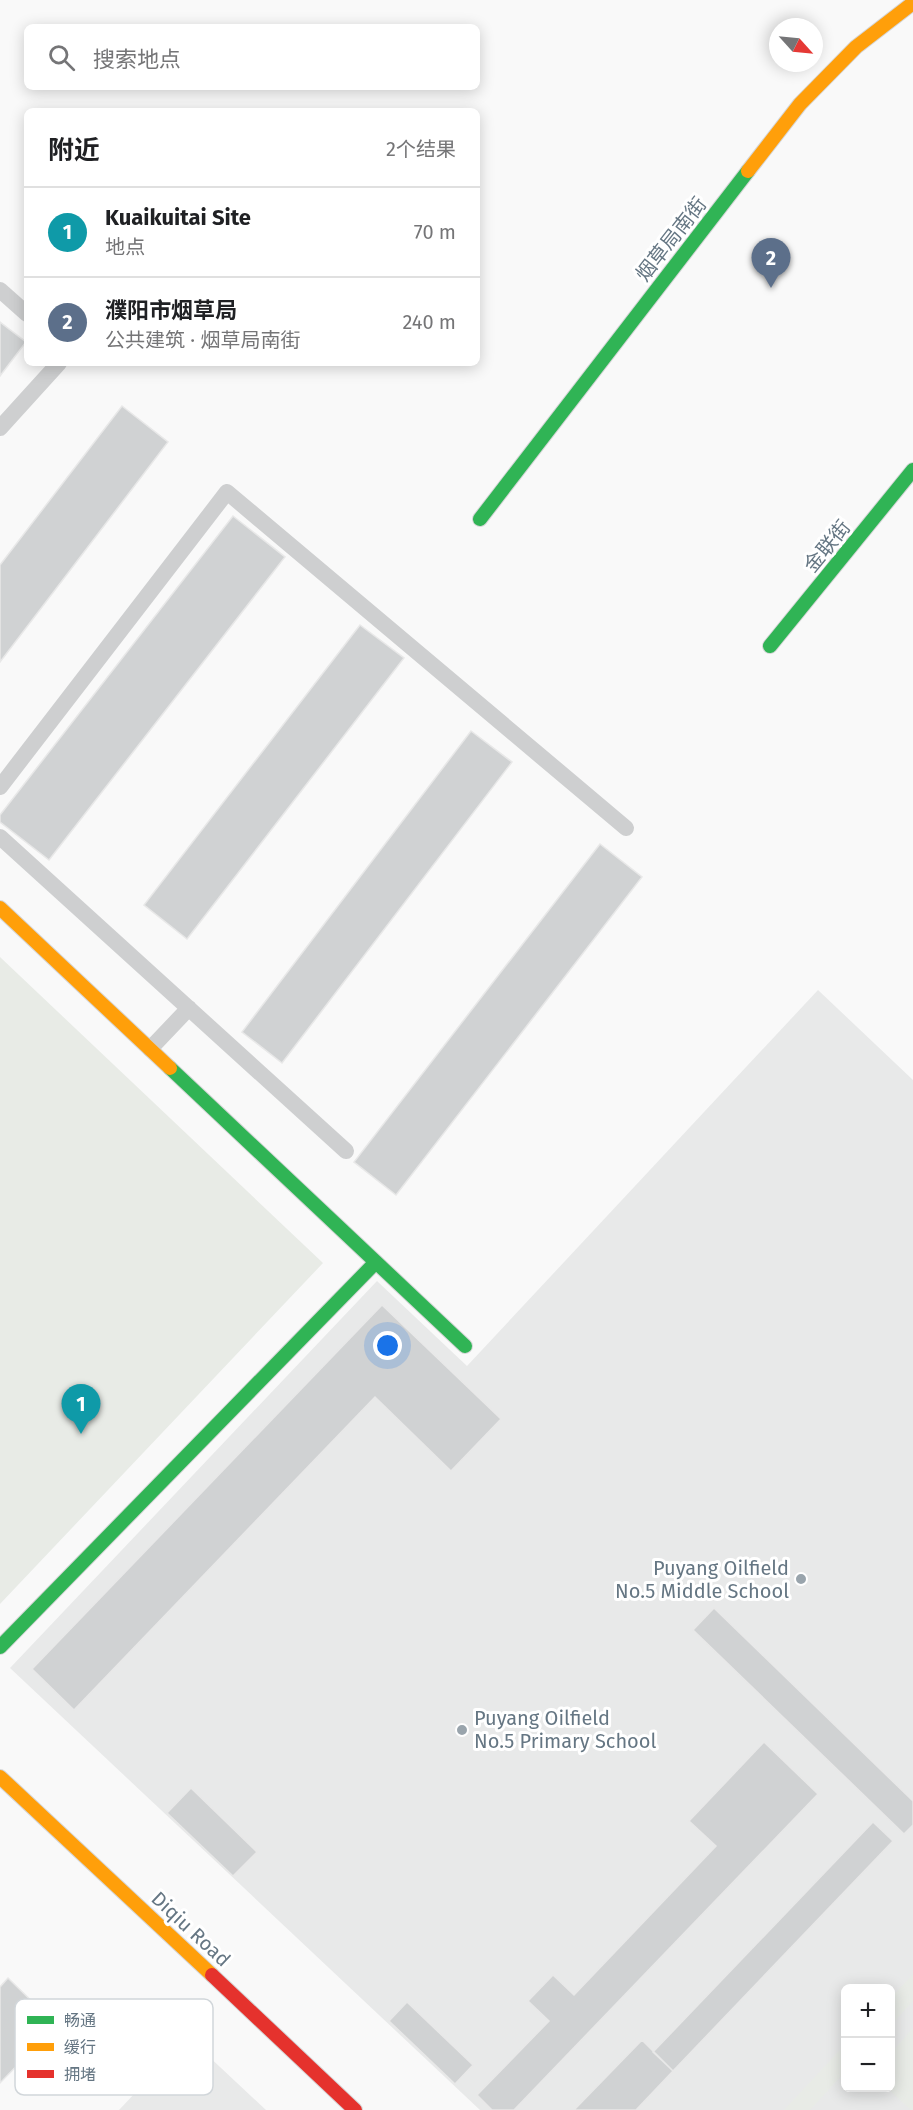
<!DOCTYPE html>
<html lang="zh">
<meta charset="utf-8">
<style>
body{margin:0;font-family:"Fira Sans","Noto Sans SC",sans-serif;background:#f6f6f6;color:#202124}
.controls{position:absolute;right:18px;bottom:18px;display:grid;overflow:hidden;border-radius:9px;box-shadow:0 3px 15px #0003}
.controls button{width:54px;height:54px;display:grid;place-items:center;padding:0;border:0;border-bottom:2px solid #e0e0e0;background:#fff;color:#202124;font:30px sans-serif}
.compass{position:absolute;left:769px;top:18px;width:54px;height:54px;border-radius:50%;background:#fff;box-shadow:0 3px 15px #0003;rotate:117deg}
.you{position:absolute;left:388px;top:1346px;width:21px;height:21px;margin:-15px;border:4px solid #fff;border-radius:50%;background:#1a73e8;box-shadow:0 0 0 9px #1a73e833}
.badge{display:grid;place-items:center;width:39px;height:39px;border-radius:50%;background:#ea580c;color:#fff;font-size:20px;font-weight:700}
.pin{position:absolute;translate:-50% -50px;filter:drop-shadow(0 2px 3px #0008)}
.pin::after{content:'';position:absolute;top:32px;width:21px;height:18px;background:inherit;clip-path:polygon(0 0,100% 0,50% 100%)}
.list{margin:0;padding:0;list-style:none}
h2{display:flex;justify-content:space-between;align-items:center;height:78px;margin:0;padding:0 24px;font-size:26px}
h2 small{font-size:20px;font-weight:400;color:#757577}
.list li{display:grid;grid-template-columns:39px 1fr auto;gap:18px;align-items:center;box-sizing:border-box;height:90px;padding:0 24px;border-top:2px solid #e0e0e0}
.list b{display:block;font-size:22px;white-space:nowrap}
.list p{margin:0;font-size:20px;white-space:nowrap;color:#757577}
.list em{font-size:20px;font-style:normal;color:#757577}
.icon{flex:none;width:33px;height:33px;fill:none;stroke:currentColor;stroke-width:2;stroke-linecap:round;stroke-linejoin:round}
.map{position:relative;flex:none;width:913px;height:2110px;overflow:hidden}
.search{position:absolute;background:#fff;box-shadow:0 3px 15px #0003;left:24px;top:24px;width:456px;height:66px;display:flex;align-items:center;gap:15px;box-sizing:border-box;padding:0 21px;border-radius:9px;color:#757577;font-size:22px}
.panel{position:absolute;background:#fff;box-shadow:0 3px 15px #0003;left:24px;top:108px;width:456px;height:258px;border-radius:9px}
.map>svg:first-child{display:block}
</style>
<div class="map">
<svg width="913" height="2110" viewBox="0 0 913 2110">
<rect width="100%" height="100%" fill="#f9f9f9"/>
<path fill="#e8e9e9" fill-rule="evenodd" d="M 818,990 L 913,1080 L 913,2110 L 480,2110 L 10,1668 L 377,1281 L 467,1366 ZM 846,1988 L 890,1988 L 890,2088 L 846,2088 Z
M 188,2037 L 266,2110 L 119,2110 Z"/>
<path fill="#e8ebe6" d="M 0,957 L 323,1263 L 0,1604 Z
M 913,1974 L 913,2001 L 891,2025 L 891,1998 Z
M 913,2028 L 913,2110 L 911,2110 L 887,2088 L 890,2088 L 891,2053 Z
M 840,2050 L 845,2055 L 845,2072 L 810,2110 L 784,2110 Z"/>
<path fill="#d0d2d3" stroke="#e8e8e8" stroke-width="1.5" d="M 0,322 L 26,342 L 0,376 Z
M 122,406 L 168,442 L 0,662 L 0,565 Z
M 233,516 L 285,557 L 49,860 L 0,822 L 0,815 Z
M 360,625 L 404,658 L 187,939 L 144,905 Z
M 471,731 L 512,762 L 282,1063 L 242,1032 Z
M 600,844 L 642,877 L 396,1195 L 354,1162 Z
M 382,1305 L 501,1419 L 451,1471 L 375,1397 L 74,1710 L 32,1669 Z
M 714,1608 L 913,1801 L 913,1825 L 904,1834 L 693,1630 Z
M 764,1742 L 818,1794 L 514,2110 L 492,2110 L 477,2095 L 549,2021 L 528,2001 L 553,1975 L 574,1995 L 716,1846 L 689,1821 Z
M 191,1788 L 257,1852 L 233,1876 L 167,1813 Z
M 873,1822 L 893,1841 L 673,2071 L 653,2052 Z
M 8,1978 L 47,2016 L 28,2035 L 37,2045 L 0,2083 L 0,1987 Z
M 407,2002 L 473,2065 L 455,2084 L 389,2021 Z
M 642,2040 L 673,2071 L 636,2110 L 574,2110 Z"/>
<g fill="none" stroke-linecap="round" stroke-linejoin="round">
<g stroke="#d5d6d7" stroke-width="16">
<path id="fast" d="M 480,519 L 748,171
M 770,646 L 913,470
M 170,1068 L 465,1346
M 0,1647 L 376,1262"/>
</g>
<g stroke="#d5d6d7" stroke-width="16">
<path id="slow" d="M 748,171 L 800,104 L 856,47 L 913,3
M 0,908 L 170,1068
M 0,1777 L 212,1975"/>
</g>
<g stroke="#d5d6d7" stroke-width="16">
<path id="jam" d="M 212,1975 L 355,2110"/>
</g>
<path stroke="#cecfd0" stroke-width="16" d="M 0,290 L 27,314
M 0,428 L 59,363
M 0,787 L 227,492 L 626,828
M 0,837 L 346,1151
M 150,1049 L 189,1008"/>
<use href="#fast" stroke="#30b455" stroke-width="14"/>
<use href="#slow" stroke="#ff9f0a" stroke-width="14"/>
<use href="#jam" stroke="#e5322d" stroke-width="14"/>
</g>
<g fill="#99a4ac" stroke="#fff" stroke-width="2">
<circle cx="801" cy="1579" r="6"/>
<circle cx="462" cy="1730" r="6"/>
</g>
<g text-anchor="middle" stroke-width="6" stroke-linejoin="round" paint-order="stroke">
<g font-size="20" fill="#657683" stroke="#fff">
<text transform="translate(671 239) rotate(-52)" y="7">烟草局南街</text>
<text transform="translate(827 546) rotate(-51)" y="7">金联街</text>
<text transform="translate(191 1929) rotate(43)" y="7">Diqiu Road</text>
</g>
<g font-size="20" fill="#657683" stroke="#fff" text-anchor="end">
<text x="789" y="1575">Puyang Oilfield<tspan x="789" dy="23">No.5 Middle School</tspan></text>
<text x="474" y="1725" text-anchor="start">Puyang Oilfield<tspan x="474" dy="23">No.5 Primary School</tspan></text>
</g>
</g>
<rect x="15" y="1999" width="198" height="96" rx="9" fill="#fff" stroke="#d1d6da" stroke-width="1.5"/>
<rect x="27" y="2016" width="27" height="8" fill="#30b455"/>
<rect x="27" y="2043" width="27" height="8" fill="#ff9f0a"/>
<rect x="27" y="2070" width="27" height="8" fill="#e5322d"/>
<g font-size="16" fill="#657683">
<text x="64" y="2026">畅通</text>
<text x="64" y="2053">缓行</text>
<text x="64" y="2080">拥堵</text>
</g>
</svg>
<div class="controls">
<button>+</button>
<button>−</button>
</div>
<svg class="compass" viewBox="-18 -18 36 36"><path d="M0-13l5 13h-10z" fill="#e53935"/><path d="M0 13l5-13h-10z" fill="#757577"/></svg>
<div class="you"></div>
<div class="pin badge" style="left:81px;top:1434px;background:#0f9aa8">1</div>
<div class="pin badge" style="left:771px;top:288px;background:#5c6f8a">2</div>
<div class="search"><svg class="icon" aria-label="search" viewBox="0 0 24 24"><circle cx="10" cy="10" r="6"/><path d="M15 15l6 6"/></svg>搜索地点</div>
<section class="panel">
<h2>附近<small>2个结果</small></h2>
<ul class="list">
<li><span class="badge" style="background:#0f9aa8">1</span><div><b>Kuaikuitai Site</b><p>地点</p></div><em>70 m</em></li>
<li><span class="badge" style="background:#5c6f8a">2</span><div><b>濮阳市烟草局</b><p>公共建筑 · 烟草局南街</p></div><em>240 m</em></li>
</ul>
</section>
</div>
